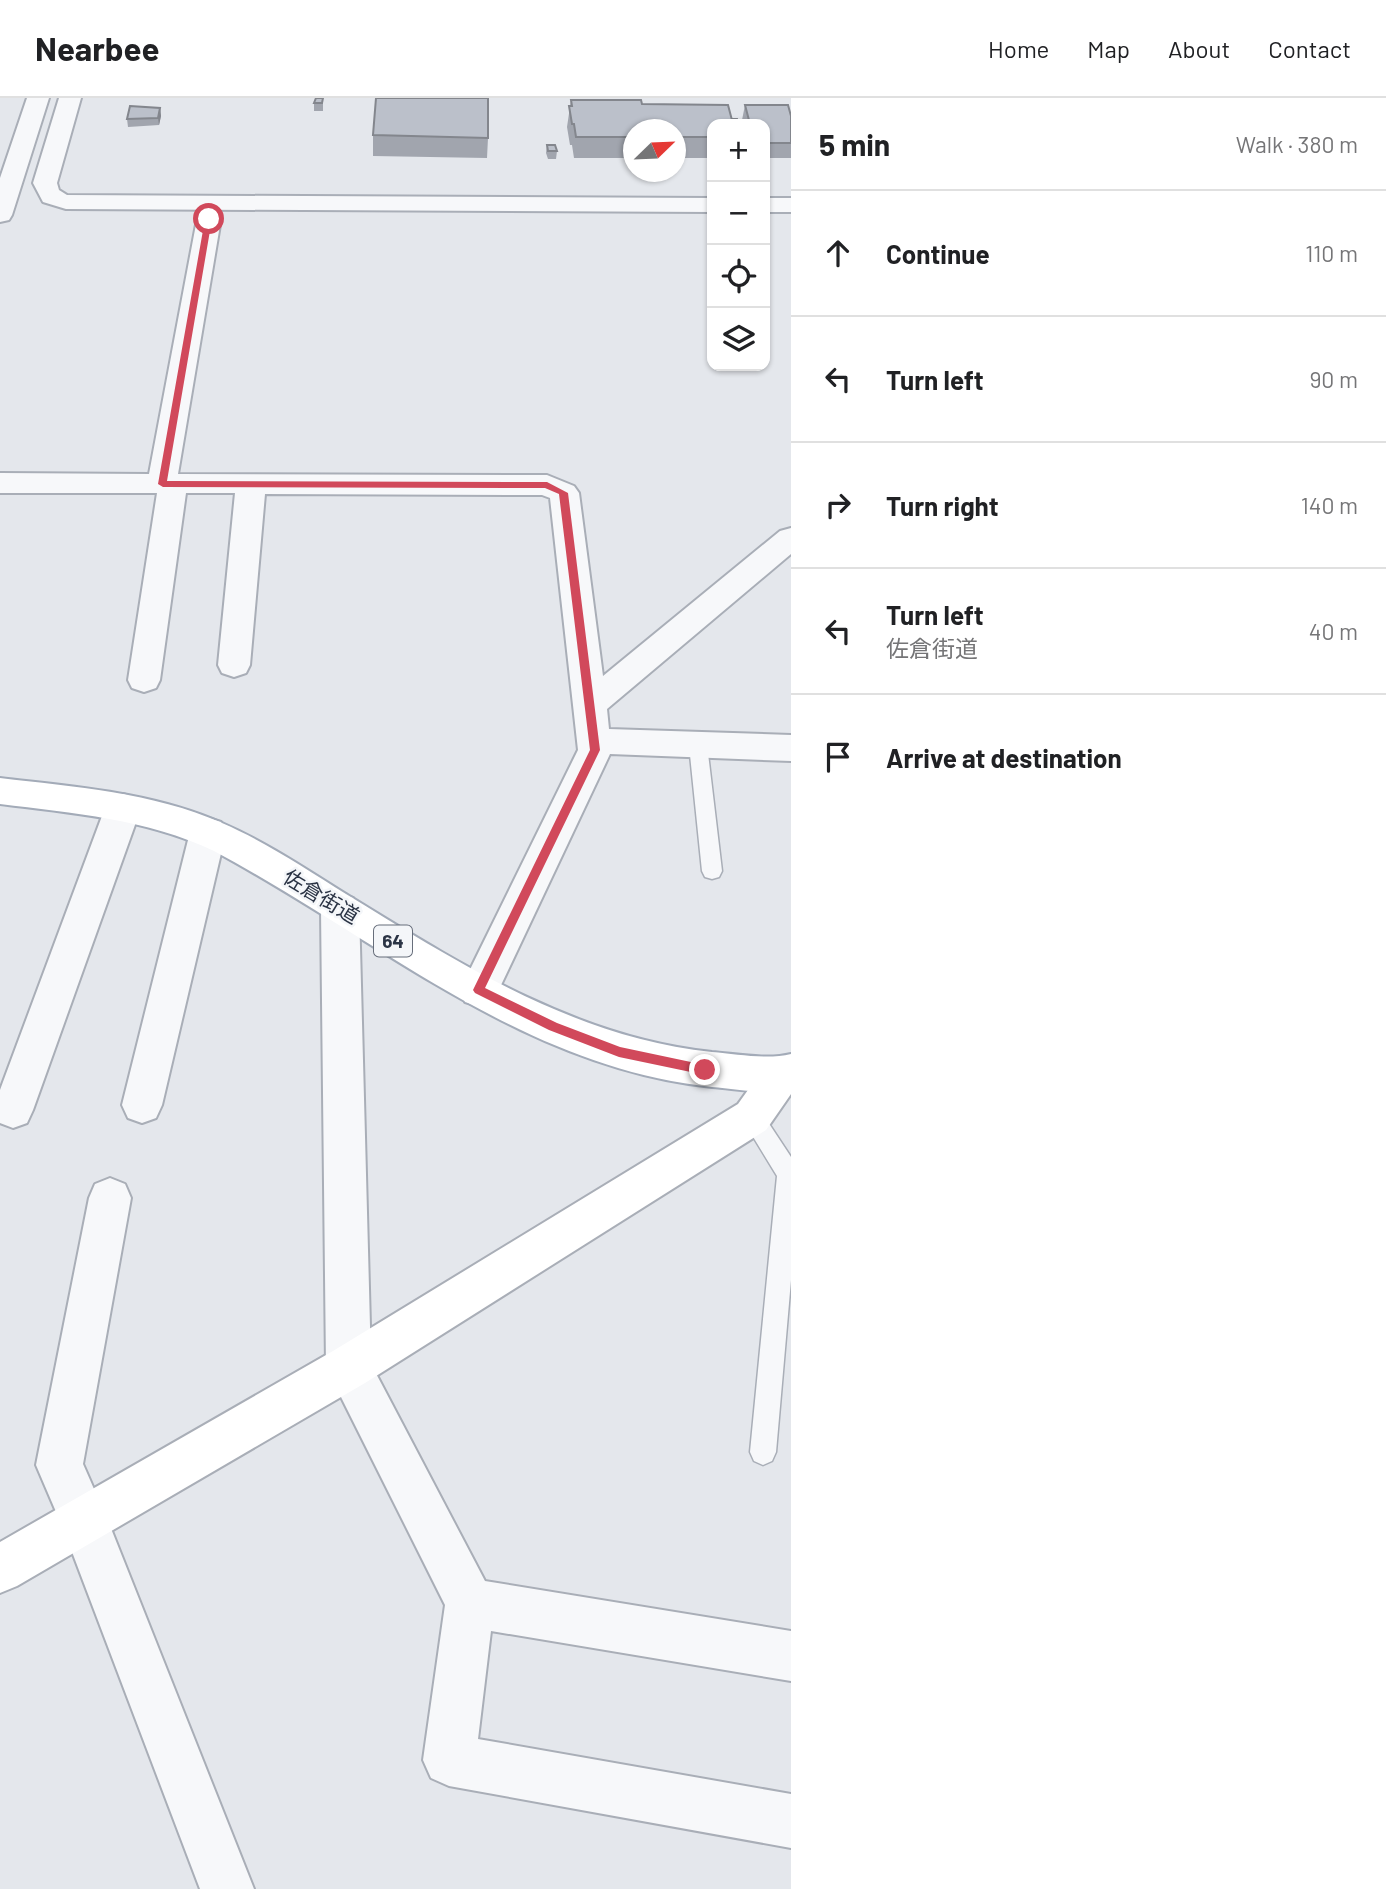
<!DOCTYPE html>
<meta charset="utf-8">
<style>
body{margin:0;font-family:Barlow,"Noto Sans JP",sans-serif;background:#f6f6f6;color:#202124}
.controls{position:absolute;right:21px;top:21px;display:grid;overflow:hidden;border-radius:14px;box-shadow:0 2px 5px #0004}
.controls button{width:63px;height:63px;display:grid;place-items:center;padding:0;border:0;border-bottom:2px solid #e0e0e0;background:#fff;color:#202124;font:35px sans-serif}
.compass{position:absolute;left:623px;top:21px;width:63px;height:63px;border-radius:50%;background:#fff;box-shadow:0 2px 5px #0004;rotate:67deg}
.stop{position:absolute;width:21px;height:21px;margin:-16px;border:5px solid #d1495b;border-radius:50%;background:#fff}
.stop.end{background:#d1495b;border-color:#fff;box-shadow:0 2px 7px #0008}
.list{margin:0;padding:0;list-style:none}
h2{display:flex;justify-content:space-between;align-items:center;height:91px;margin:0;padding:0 28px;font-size:30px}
h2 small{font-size:23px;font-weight:400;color:#757577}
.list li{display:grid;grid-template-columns:46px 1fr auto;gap:21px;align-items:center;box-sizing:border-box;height:126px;padding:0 28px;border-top:2px solid #e0e0e0}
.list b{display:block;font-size:26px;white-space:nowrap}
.list p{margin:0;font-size:23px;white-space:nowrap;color:#757577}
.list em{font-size:23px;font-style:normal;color:#757577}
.icon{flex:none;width:38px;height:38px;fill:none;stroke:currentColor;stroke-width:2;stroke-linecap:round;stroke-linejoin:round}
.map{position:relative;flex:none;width:791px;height:1791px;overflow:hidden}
header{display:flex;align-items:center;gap:42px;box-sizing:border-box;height:98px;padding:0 35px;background:#fff;border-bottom:2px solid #e0e0e0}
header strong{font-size:33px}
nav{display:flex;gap:38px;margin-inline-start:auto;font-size:24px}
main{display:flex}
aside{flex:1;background:#fff}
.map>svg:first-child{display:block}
</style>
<header>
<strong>Nearbee</strong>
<nav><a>Home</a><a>Map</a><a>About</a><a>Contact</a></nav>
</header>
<main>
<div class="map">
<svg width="791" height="1791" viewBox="0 0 791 1791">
<rect width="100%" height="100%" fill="#e4e7ec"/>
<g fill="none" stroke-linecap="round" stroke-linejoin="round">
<g stroke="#a9aeb7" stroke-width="3">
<path id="lane" d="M 698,640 L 705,642 L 707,647 L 722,773 L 719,779 L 712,781 L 705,779 L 702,773 L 689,647 L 691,642 Z
M 752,1009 L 760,1012 L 791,1059 L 791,1182 L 776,1354 L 772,1363 L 763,1367 L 754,1363 L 750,1354 L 777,1078 L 741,1019 L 744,1012 Z"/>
</g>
<g stroke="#a9aeb7" stroke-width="4">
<path id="street" d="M 27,0 L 49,0 L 12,117 L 9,122 L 0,124 L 0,80 Z
M 59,0 L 81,0 L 57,85 L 59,92 L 67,97 L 712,100 L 712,114 L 66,111 L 43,104 L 33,85 Z
M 765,100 L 791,100 L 791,114 L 765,114 Z
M 209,114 L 218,116 L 221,121 L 178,376 L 547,377 L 574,388 L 579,395 L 603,578 L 780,433 L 791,430 L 791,456 L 607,611 L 609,631 L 791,637 L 791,663 L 610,656 L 493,904 L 479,908 L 465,904 L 460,892 L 578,652 L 550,400 L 542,397 L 265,396 L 250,567 L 246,575 L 234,579 L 222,575 L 218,567 L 235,395 L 186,395 L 160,582 L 156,590 L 144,594 L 132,590 L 128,582 L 157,395 L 0,395 L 0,375 L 149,376 L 197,121 L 200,116 Z
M 123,696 L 135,700 L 141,710 L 33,1012 L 27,1025 L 13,1030 L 0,1025 L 0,992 L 105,710 L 111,700 Z
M 208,720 L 221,724 L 226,734 L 162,1007 L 156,1020 L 142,1025 L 128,1020 L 122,1007 L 190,734 L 195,724 Z
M 340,796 L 353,800 L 359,811 L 371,1266 L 485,1483 L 791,1533 L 791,1583 L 491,1533 L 478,1641 L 791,1696 L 791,1750 L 449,1688 L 431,1680 L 423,1662 L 445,1507 L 326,1269 L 321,811 L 327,800 Z
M 110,1080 L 125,1086 L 131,1100 L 83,1366 L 108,1423 L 254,1791 L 200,1791 L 63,1430 L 36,1367 L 89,1100 L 95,1086 Z"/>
</g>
<g stroke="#a9aeb7" stroke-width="4">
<path id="secondary" d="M 782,958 L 791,962 L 791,996 L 766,1032 L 365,1285 L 17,1488 L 0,1495 L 0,1444 L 333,1253 L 738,1006 L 768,964 Z"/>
</g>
<g stroke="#a3abb8" stroke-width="4">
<path id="primary" d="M 0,680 C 75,689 152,694 222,725 C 266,744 306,771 346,796 C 460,866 576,940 712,954 C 737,956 767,962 791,956 L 791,992 C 767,997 737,991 712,989 C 521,969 377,840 214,753 C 147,721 73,715 0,706 Z"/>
</g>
<use href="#lane" fill="#f7f8fa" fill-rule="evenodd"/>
<use href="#street" fill="#f7f8fa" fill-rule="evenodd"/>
<use href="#secondary" fill="#fff" fill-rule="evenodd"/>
<use href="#primary" fill="#fff" fill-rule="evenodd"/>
</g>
<path fill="#a1a5ae" d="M 323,0 L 323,13 L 314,13 L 314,5 Z
M 571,2 L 642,6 L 712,26 L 712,60 L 676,60 L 676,32 L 634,32 L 634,60 L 574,60 L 572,47 L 570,47 L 567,29 Z
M 745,7 L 791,18 L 791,60 L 765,60 L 765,26 L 743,26 L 742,22 Z
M 160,10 L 161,18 L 159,27 L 128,29 L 127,21 Z
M 373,37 L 488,40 L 487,60 L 373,58 Z
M 547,47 L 557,53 L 556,61 L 548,61 L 546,55 Z"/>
<path fill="#83868d" d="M 160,10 L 161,18 L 159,27 L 158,20 Z"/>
<path fill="#bbc0ca" stroke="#83868d" stroke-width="2" d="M 316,0 L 323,0 L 322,5 L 314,5 Z
M 376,0 L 488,0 L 488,40 L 373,37 Z
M 571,2 L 641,2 L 642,6 L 728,7 L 733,26 L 712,26 L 712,39 L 676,39 L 676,32 L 634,32 L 634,39 L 576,39 L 574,26 L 572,26 L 569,8 L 572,8 Z
M 745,7 L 788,7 L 791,18 L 791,45 L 765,45 L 765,26 L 750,26 Z
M 130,8 L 160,10 L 158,20 L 127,21 Z
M 732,21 L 737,21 L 738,26 L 733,26 Z
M 547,47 L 555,47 L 557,53 L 548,53 Z"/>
<path fill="#d1495b" d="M 209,119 L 212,121 L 167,383 L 547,384 L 568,395 L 600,652 L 485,890 L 557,925 L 620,949 L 705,967 L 711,972 L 709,976 L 705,977 L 619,959 L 549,932 L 475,895 L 473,892 L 590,652 L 559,396 L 545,390 L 163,389 L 158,386 L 205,121 Z"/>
<g text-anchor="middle" stroke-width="5" stroke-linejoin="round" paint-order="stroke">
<rect fill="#f4f6f9" stroke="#676e7b" stroke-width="2" x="374" y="827.5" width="38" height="31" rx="5"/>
<g font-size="19" font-weight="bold" fill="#2b3445">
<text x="393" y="850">64</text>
</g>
<g font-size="21" fill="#2b3445" stroke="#f4f6f9">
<text transform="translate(321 799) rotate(31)" y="7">佐倉街道</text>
</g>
</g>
</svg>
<div class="controls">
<button>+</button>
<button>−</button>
<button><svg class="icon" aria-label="locate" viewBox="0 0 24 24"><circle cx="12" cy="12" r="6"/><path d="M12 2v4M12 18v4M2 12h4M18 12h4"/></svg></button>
<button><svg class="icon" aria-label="layers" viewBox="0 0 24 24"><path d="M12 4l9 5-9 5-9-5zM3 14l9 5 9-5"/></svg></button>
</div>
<svg class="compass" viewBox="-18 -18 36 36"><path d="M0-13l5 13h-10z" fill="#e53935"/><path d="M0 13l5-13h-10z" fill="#757577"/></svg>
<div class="stop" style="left:209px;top:121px"></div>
<div class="stop end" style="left:705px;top:972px"></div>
</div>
<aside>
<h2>5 min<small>Walk · 380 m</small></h2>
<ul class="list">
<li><svg class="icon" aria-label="ahead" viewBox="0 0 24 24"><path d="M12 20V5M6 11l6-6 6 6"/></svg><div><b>Continue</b></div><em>110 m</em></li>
<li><svg class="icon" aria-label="left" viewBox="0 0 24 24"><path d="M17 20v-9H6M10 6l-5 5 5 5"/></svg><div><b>Turn left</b></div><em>90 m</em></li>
<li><svg class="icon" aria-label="right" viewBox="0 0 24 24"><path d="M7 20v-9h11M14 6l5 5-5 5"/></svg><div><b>Turn right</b></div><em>140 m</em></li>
<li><svg class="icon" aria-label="left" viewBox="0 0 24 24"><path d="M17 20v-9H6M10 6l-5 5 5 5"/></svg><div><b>Turn left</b><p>佐倉街道</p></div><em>40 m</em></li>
<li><svg class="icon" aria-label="arrive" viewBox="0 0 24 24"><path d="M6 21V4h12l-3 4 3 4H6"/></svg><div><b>Arrive at destination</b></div></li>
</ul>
</aside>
</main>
